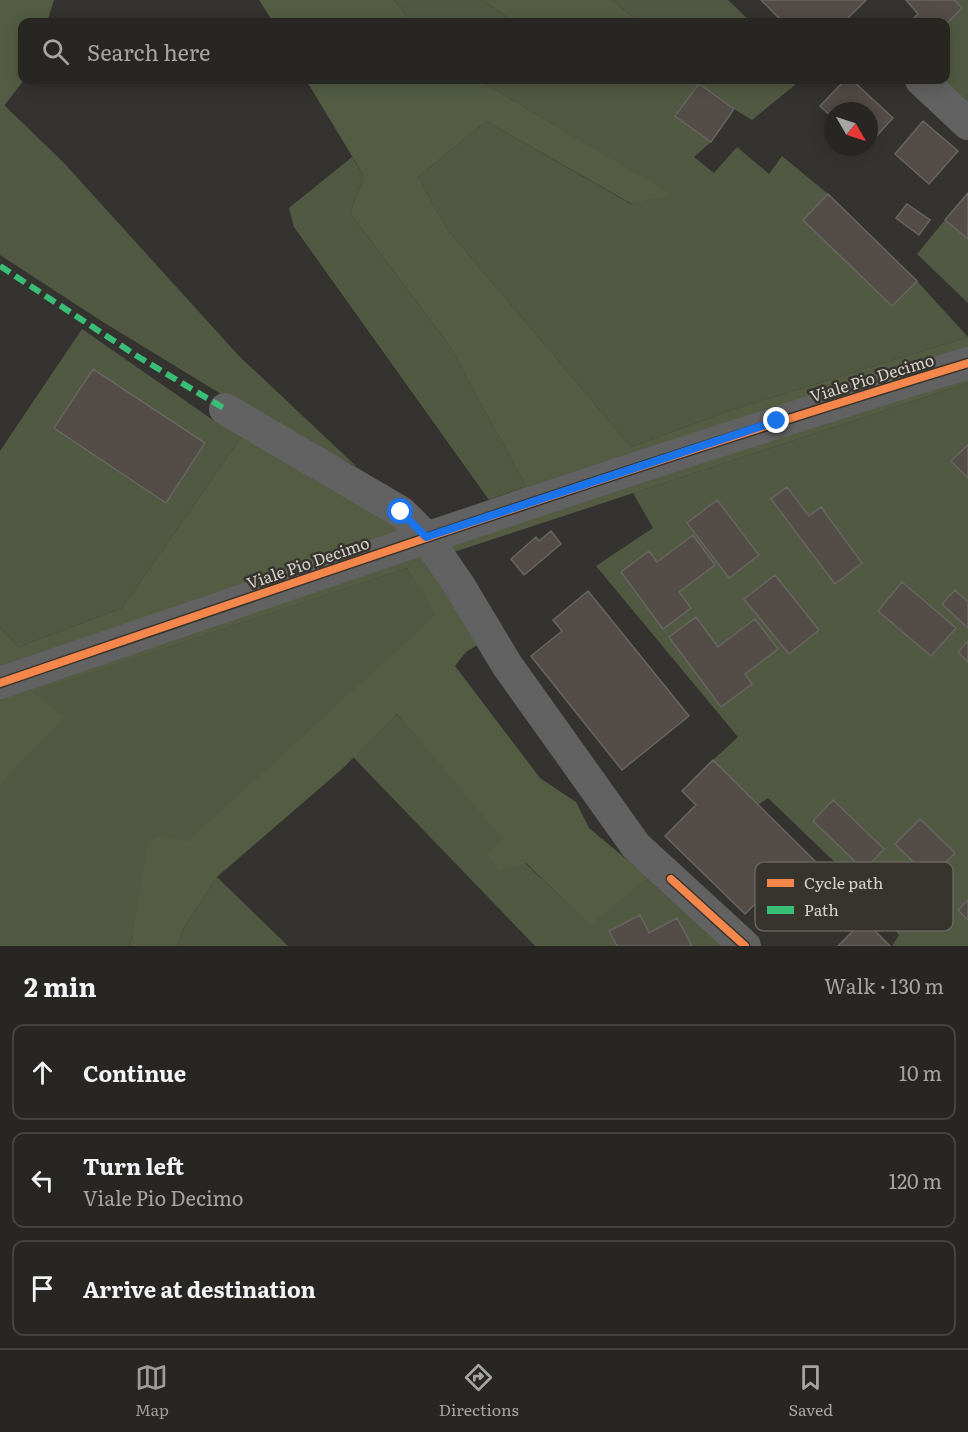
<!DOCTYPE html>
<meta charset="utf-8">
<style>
body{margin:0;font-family:Literata,serif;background:#302e2b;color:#f1f3f6}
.compass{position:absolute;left:824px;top:102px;width:54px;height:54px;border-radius:50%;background:#282623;box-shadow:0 3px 15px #0003;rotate:129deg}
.stop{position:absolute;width:18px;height:18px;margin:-14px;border:4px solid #1a73e8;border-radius:50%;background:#fff}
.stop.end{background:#1a73e8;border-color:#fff;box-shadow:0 2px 6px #0008}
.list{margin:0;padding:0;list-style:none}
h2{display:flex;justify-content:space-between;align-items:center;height:78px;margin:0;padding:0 24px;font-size:26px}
h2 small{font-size:20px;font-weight:400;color:#a5a5a6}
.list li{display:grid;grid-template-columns:39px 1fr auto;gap:18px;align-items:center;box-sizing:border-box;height:96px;margin:0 12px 12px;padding:0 12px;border:2px solid #444341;border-radius:12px}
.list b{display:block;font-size:22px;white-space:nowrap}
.list p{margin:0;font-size:20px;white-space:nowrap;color:#a5a5a6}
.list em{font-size:20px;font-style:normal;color:#a5a5a6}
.icon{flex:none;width:33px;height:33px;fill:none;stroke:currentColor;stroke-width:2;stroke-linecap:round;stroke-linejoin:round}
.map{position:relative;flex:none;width:968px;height:946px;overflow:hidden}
.search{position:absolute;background:#282623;box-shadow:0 3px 15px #0003;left:18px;right:18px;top:18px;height:66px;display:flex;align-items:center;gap:15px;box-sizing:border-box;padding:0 21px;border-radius:12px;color:#a5a5a6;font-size:22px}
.sheet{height:402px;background:#282623}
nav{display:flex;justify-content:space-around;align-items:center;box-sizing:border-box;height:84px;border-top:2px solid #444341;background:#282623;font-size:16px;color:#a5a5a6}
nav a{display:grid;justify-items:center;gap:3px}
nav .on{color:#9e9c98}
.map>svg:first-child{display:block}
</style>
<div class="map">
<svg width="968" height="946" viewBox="0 0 968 946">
<rect width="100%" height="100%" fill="#35332f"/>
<path fill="#525943" d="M 394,0 L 483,0 L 514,22 L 412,22 Z
M 612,0 L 728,0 L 751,22 L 639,22 Z
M 954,0 L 968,0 L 968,106 L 940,80 L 946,80 L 946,24 L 962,8 Z
M 478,80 L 590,80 L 593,81 L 594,80 L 801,80 L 752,120 L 734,109 L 711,142 L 694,157 L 714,173 L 737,147 L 769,174 L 782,156 L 828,194 L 804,220 L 892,306 L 917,281 L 968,337 L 732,410 L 631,447 L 447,229 L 418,177 L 486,121 L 631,204 L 672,195 Z
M 4,105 L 63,162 L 239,356 L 357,467 L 239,405 L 103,322 L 0,255 L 0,111 Z
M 352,157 L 364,176 L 350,213 L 449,345 L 526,486 L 489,500 L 294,227 L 289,208 Z
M 945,220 L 968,239 L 968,303 L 917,254 Z
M 82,329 L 213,420 L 242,436 L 122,608 L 19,647 L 0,628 L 0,451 Z
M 968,383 L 968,946 L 892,946 L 899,935 L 845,872 L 768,798 L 758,805 L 713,760 L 738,737 L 596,566 L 653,528 L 633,493 Z
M 407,568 L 437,615 L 187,843 L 160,834 L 150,842 L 130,946 L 0,946 L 0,788 L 12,769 L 32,692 Z
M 397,714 L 525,863 L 590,924 L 649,878 L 725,946 L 535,946 L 353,757 Z
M 217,877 L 288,946 L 177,946 L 183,929 Z"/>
<path fill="#545d44" d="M 0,0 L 54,0 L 47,22 L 22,22 L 22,80 L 24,80 L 0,111 Z
M 259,0 L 394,0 L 412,22 L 273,22 Z
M 483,0 L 612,0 L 639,22 L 514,22 Z
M 306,80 L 478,80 L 673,195 L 632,204 L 486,121 L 418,177 L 447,229 L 631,447 L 732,410 L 968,337 L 968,383 L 451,553 L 432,523 L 526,486 L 449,345 L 350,213 L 364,176 Z
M 242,436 L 394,518 L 490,637 L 466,652 L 455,666 L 540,778 L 576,802 L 589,828 L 649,878 L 590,925 L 526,863 L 499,871 L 487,853 L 503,839 L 397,714 L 342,769 L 217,877 L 183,929 L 177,946 L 130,946 L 149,842 L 160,834 L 187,842 L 436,615 L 407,568 L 33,692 L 64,717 L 13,769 L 0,788 L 0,628 L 19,647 L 122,608 Z"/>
<path fill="#534c47" stroke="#686563" stroke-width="1.5" d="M 761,0 L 866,0 L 844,22 L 783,22 Z
M 906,0 L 954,0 L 962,8 L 946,24 L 909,22 L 918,14 Z
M 845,80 L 852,80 L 893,118 L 869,144 L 869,111 L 833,111 L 833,118 L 820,106 Z
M 699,84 L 734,109 L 711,142 L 675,116 Z
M 923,121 L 958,151 L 929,184 L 895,154 Z
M 968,193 L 968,239 L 945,220 Z
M 828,194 L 917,281 L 892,306 L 803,220 Z
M 907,204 L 930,220 L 919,235 L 896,218 Z
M 93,369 L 205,443 L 166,503 L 54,428 Z
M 968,445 L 968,478 L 951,461 Z
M 787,487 L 809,516 L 821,507 L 862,563 L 835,584 L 771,499 Z
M 717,500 L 759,555 L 729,578 L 687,523 Z
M 551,531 L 561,544 L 524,575 L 511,559 L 536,537 L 539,541 Z
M 693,535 L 715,565 L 679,592 L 691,608 L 663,629 L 621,572 L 649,551 L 657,562 Z
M 775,575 L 819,630 L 789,654 L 744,599 Z
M 902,582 L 956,628 L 931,656 L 878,611 Z
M 955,590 L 968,602 L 968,628 L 942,604 Z
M 588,591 L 689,716 L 622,770 L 531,656 L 562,631 L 553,620 Z
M 696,617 L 718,647 L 755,619 L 778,649 L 745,674 L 752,684 L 721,707 L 669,637 Z
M 968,641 L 968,662 L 958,652 Z
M 713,760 L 820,866 L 786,901 L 772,887 L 745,914 L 665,836 L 696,805 L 682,791 Z
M 833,800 L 884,849 L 864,870 L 813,821 Z
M 920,819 L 955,853 L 930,878 L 895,844 Z
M 968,900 L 968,920 L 958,910 Z
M 640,915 L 649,933 L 677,918 L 692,946 L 617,946 L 609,931 Z
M 864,920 L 890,946 L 838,946 Z"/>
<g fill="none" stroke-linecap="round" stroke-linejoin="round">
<path stroke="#636263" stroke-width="32" d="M 921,80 L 968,124
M 225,409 L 401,512 L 426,537 L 459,585 L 507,665 L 636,846 L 745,946
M 0,683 C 322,573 643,462 968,363"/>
<path stroke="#3abd76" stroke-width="6" stroke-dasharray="12 6" stroke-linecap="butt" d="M 0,266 L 137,356 L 225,409"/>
<g stroke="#37342d" stroke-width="11">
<path id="cycleway" d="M 0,683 C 322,573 643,462 968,363
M 671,879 L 745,946"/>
</g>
<use href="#cycleway" stroke="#f5874c" stroke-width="8"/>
</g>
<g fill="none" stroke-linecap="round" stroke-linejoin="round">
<path stroke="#1a73e8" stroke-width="8" d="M 401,512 L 426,537 L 777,421"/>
</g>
<g text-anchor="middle" stroke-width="5" stroke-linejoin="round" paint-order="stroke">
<g font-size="16" fill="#d7d4d0" stroke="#37342d">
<text transform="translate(872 378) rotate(-17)" y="6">Viale Pio Decimo</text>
<text transform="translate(308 563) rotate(-19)" y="6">Viale Pio Decimo</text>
</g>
</g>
<rect x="755" y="862" width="198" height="69" rx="9" fill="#37342d" stroke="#67645e" stroke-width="1.5"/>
<rect x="767" y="879" width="27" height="8" fill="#f5874c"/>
<rect x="767" y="906" width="27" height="8" fill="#3abd76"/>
<g font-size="16" fill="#d7d4d0">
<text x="804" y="889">Cycle path</text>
<text x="804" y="916">Path</text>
</g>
</svg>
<svg class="compass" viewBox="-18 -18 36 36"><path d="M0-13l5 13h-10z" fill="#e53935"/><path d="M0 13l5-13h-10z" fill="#a5a5a6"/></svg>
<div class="stop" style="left:401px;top:512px"></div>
<div class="stop end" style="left:777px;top:421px"></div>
<div class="search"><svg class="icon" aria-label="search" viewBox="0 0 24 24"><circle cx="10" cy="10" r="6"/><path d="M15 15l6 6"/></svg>Search here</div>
</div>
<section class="sheet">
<h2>2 min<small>Walk · 130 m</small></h2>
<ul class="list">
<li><svg class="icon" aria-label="ahead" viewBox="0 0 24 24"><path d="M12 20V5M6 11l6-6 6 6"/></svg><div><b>Continue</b></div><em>10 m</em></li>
<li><svg class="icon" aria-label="left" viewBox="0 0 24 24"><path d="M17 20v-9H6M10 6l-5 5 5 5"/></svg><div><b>Turn left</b><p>Viale Pio Decimo</p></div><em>120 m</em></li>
<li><svg class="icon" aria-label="arrive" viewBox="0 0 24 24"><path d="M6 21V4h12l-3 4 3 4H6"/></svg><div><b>Arrive at destination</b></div></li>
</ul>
</section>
<nav>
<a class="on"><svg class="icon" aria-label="map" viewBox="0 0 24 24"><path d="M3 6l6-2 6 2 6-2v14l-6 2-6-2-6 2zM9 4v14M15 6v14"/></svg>Map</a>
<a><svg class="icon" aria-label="directions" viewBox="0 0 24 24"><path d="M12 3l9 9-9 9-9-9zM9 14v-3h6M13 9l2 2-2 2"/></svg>Directions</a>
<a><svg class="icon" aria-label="saved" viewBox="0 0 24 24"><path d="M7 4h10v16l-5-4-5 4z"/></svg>Saved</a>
</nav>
